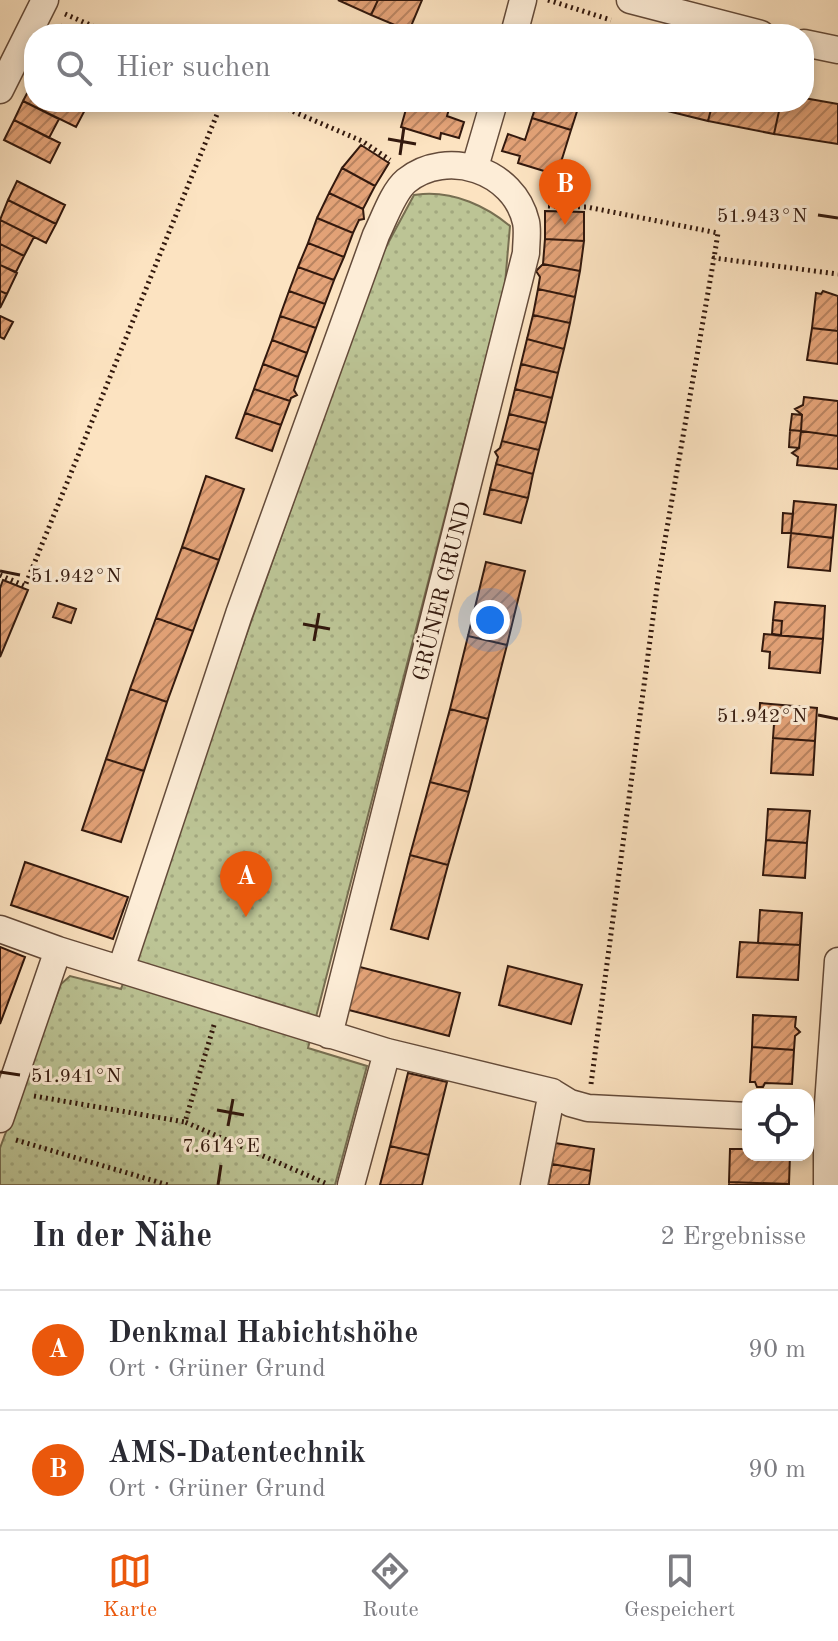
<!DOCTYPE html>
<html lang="de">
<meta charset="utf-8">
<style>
body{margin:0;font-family:"Old Standard TT",serif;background:#f2f2f3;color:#2b2b33}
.controls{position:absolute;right:24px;bottom:24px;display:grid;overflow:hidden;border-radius:16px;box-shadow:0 4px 12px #0003}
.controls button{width:72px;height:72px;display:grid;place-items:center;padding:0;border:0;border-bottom:2px solid #e1e1e2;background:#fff;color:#2b2b33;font:40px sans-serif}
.you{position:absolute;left:490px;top:620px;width:28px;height:28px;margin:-20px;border:6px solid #fff;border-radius:50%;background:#1a73e8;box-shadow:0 0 0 12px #1a73e833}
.badge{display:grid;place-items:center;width:52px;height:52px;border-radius:50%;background:#ea580c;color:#fff;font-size:26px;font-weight:700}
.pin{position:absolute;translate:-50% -66px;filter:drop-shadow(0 2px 4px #0008)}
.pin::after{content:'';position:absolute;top:42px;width:28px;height:24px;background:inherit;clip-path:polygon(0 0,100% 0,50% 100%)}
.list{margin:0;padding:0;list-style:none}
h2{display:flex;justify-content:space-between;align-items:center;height:104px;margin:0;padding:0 32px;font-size:34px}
h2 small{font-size:26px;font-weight:400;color:#7c7c81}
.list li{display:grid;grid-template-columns:52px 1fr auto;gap:24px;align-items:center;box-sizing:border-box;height:120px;padding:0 32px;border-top:2px solid #e1e1e2}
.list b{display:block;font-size:30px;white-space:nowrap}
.list p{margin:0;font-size:26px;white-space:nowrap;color:#7c7c81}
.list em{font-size:26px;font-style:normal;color:#7c7c81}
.icon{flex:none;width:44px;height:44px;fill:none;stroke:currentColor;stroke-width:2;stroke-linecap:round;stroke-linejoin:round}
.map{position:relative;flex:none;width:838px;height:1185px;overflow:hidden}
.search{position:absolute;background:#fff;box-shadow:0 4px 12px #0003;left:24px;right:24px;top:24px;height:88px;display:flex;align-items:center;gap:20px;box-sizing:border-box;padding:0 28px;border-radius:32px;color:#7c7c81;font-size:30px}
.sheet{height:344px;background:#fff}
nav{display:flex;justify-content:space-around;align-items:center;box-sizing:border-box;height:112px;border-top:2px solid #e1e1e2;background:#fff;font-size:22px;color:#7c7c81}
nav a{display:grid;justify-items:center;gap:4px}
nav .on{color:#ea580c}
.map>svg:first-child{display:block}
</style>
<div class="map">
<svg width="838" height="1185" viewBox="0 0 838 1185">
<defs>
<pattern id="park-dots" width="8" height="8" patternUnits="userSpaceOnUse" patternTransform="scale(2)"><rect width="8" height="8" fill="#bcc495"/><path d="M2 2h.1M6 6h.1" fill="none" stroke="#a2a87f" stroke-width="1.8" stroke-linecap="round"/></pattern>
<pattern id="building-hatch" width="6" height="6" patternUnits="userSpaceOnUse" patternTransform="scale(2)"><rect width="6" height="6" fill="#e4a378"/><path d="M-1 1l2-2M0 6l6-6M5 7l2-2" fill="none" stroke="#b98461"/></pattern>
</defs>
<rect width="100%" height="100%" fill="#fce3c1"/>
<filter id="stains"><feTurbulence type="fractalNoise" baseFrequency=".0025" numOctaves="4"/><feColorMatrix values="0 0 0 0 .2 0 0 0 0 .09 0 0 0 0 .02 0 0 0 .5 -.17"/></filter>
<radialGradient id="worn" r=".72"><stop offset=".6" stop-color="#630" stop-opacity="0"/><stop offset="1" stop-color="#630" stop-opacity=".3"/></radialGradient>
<path fill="url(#park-dots)" stroke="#776e51" stroke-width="2" d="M 423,194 C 455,192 486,206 510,226 L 505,284 L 308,1048 L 367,1066 L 335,1185 L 0,1185 L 0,1148 L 61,984 L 70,976 L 121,989 L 379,260 L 414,195 Z"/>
<path fill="url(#building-hatch)" stroke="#32180d" stroke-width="2" d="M 338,0 L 378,0 L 371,15 Z
M 378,0 L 422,0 L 409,31 L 371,15 Z
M 62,25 L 81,34 L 57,34 Z
M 33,82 L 34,102 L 74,102 L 86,108 L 76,127 L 23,101 Z
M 804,98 L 838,104 L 838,144 L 774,134 L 781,102 L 804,102 Z
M 23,101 L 59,119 L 49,138 L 14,120 Z
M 408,102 L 451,102 L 447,116 L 464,122 L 459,138 L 441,133 L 440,139 L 401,127 Z
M 537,102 L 580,102 L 571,130 L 532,118 Z
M 643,102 L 713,102 L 708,121 L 643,105 Z
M 713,102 L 781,102 L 774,134 L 708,121 Z
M 532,118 L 571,130 L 557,175 L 518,163 L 520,156 L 502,151 L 508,134 L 525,140 Z
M 14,120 L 60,143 L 50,163 L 4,140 Z
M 361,145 L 389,163 L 375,186 L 342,168 Z
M 342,168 L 375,186 L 363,209 L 329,193 Z
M 17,181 L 65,205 L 56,224 L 8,200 Z
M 329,193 L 363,209 L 364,219 L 359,220 L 353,233 L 317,218 Z
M 8,200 L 56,224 L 46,243 L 0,220 Z
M 545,211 L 584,212 L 584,241 L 545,239 Z
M 317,218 L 353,233 L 344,257 L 308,243 Z
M 0,220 L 34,237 L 24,256 L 0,244 Z
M 545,239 L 584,241 L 580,271 L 543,264 Z
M 308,243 L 344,257 L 334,280 L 298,267 Z
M 0,244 L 24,256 L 16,272 L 0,265 Z
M 543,264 L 580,271 L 575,297 L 538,289 L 540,277 L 536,271 Z
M 0,265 L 17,273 L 7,294 L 0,291 Z
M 298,267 L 334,280 L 325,304 L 289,291 Z
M 538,289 L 575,297 L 570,323 L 533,315 Z
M 0,291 L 7,294 L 0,308 Z
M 289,291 L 325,304 L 316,328 L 280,316 Z
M 823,291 L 838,296 L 838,331 L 812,328 L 816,293 L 821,294 Z
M 533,315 L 570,323 L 564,349 L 527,339 Z
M 0,316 L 13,322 L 4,339 L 0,337 Z
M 280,316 L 316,328 L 307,353 L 272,340 Z
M 812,328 L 838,331 L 838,364 L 807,360 Z
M 527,339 L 564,349 L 558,373 L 521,364 Z
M 272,340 L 307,353 L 298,377 L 263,364 Z
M 263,364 L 298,377 L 294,390 L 297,395 L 291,398 L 290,401 L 254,389 Z
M 521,364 L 558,373 L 552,398 L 515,389 Z
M 254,389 L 290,401 L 281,425 L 245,413 Z
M 515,389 L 552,398 L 546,423 L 509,414 Z
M 804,397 L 838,401 L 838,436 L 801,431 L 802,415 L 795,409 L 803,405 Z
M 245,413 L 281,425 L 272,451 L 236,438 Z
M 509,414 L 546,423 L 539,450 L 502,441 Z
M 792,414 L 802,415 L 801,431 L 790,430 Z
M 790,430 L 801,431 L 799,448 L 789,447 Z
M 801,431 L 838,436 L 838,469 L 797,465 L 798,457 L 792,453 L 799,448 Z
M 502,441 L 539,450 L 533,474 L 496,464 L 498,457 L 495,452 L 500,448 Z
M 496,464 L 533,474 L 528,498 L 490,489 Z
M 206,476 L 244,489 L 219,560 L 182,547 Z
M 490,489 L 528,498 L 521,523 L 484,514 Z
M 794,501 L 836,505 L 833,538 L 791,533 Z
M 783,513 L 793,514 L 791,533 L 782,533 Z
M 791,533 L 833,538 L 830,571 L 788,567 Z
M 182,547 L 219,560 L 193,631 L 156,618 Z
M 486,562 L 525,571 L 507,645 L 468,636 Z
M 3,580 L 28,590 L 0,657 L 0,588 Z
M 775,602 L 825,606 L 823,639 L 772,635 L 781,635 L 782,621 L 773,620 Z
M 58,603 L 76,609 L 71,623 L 53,617 Z
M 156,618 L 193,631 L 167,702 L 130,689 Z
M 773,620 L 782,621 L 781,635 L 772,634 Z
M 764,634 L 823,639 L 820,673 L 769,668 L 770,652 L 762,651 Z
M 468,636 L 507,645 L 488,719 L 450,709 Z
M 130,689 L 167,702 L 144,771 L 106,759 Z
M 760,703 L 817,708 L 815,741 L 773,738 L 774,724 L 759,723 Z
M 450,709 L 488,719 L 469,792 L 430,782 Z
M 773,738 L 815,741 L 813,775 L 771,773 Z
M 106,759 L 144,771 L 121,842 L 82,830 Z
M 430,782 L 469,792 L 448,865 L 410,855 Z
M 768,809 L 810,811 L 807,843 L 766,840 Z
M 766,840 L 807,843 L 805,878 L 763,875 Z
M 410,855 L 448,865 L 428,939 L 391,929 Z
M 25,862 L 128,897 L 113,939 L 11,905 Z
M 760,910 L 802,913 L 800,945 L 758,943 Z
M 740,942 L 800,945 L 798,980 L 737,977 Z
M 0,947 L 25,957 L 0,1024 Z
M 356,966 L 460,993 L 449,1036 L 345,1009 Z
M 508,966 L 582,985 L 571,1024 L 499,1005 Z
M 753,1015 L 796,1017 L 795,1027 L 800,1032 L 795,1036 L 794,1050 L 752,1047 Z
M 752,1047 L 794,1050 L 792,1084 L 765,1083 L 763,1087 L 757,1087 L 755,1082 L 750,1082 Z
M 408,1073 L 447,1082 L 429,1155 L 390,1146 Z
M 555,1143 L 594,1149 L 591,1171 L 552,1164 Z
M 390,1146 L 429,1155 L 422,1185 L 380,1185 Z
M 730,1149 L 748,1149 L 748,1155 L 790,1155 L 789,1184 L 729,1182 Z
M 552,1164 L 591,1171 L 589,1185 L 548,1185 Z
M 729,1182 L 789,1184 L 789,1185 L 729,1185 Z"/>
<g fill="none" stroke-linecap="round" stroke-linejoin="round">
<g stroke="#644b3a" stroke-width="29">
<path id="street" d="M 630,0 L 761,34
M 514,34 L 523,0
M 804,43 L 838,50
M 0,90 L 45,0
M 475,167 L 494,102
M 0,929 L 58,950 L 387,1052 L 552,1092
M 121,969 L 239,614 L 376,235 C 384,219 393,192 406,181 C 447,148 514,170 526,222 C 528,231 526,244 526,253 L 329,1035
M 0,1119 L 58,950
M 351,1185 L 387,1052
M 534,1185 L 552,1092 L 570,1103 L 588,1108 L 748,1116
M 827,1185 L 827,1119 L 838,961"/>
</g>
<path stroke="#32180d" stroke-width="5" stroke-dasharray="2 4" stroke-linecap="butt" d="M 548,0 L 611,20
M 65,14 L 111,34
M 271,102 L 362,141 L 390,160
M 548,206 L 587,207 L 718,233 L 714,258
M 0,575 L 25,586 L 222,102
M 214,1025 L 185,1122 L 325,1183
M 591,1084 L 658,580 L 714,258 L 838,274
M 34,1096 L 185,1122
M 16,1140 L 168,1185"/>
<use href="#street" stroke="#fdedd7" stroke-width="26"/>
</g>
<path fill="none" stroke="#32180d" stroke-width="3" d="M 388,139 L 416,144M 400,155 L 404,127M 818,215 L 838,218M 0,571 L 20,575M 303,624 L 330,629M 314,641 L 319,613M 818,715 L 838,719M 0,1072 L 20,1075M 217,1110 L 244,1115M 228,1126 L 233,1099M 218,1185 L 221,1165"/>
<g text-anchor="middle" stroke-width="6" stroke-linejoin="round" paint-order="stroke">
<g font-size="22" fill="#32180d" stroke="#fdedd7">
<text transform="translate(441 591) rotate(-76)" y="8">GRÜNER GRUND</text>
</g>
</g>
<g font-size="20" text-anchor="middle" fill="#32180d" stroke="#fdedd7" stroke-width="6" stroke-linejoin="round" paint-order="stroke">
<text x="762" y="222">51.943°N</text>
<text x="76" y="582">51.942°N</text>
<text x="762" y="722">51.942°N</text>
<text x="76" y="1082">51.941°N</text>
<text x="221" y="1152">7.614°E</text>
</g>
<rect width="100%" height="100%" filter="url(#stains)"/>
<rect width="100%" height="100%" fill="url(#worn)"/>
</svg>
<div class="controls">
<button><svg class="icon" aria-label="locate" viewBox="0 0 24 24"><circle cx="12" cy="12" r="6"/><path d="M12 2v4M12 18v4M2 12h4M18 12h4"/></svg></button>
</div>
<div class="you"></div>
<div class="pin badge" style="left:246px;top:917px">A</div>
<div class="pin badge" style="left:565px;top:225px">B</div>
<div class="search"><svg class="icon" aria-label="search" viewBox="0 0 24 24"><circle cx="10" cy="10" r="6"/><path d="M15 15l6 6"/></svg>Hier suchen</div>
</div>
<section class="sheet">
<h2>In der Nähe<small>2 Ergebnisse</small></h2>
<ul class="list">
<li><span class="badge">A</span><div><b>Denkmal Habichtshöhe</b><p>Ort · Grüner Grund</p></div><em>90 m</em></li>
<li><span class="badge">B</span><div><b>AMS-Datentechnik</b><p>Ort · Grüner Grund</p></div><em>90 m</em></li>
</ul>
</section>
<nav>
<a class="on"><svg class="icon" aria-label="map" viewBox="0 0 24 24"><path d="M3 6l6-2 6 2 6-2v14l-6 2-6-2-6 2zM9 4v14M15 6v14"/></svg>Karte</a>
<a><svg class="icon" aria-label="directions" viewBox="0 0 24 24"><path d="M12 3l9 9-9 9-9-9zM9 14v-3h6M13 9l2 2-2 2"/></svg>Route</a>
<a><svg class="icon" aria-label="saved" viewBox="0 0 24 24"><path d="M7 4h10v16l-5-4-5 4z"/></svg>Gespeichert</a>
</nav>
